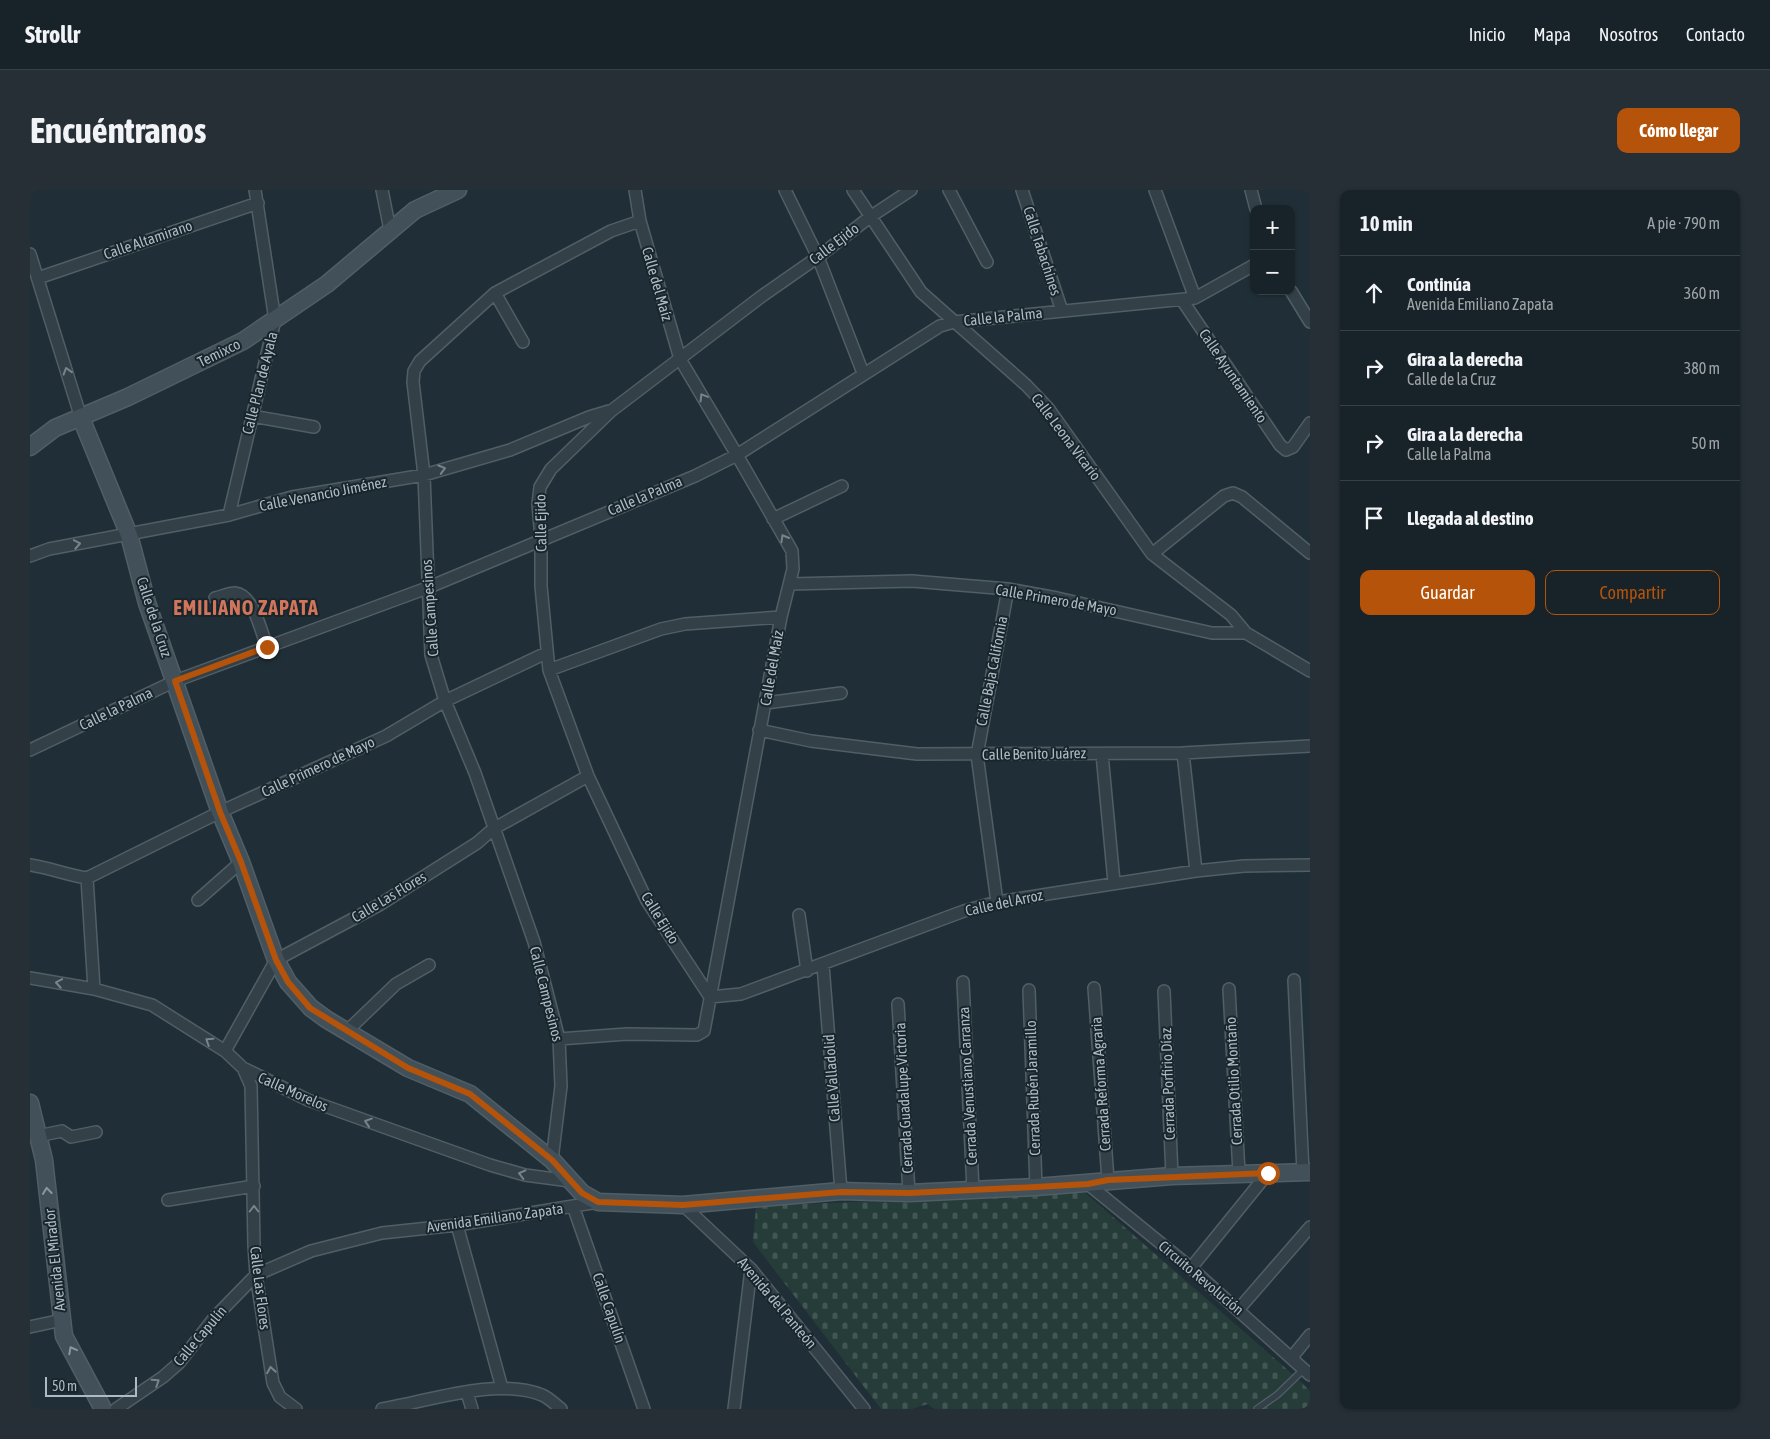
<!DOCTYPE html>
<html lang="es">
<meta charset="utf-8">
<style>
body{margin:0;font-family:"Asap Condensed",sans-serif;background:#252f35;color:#f1f3f6}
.controls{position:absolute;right:15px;top:15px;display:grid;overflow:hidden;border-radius:10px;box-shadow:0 1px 4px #0004}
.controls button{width:45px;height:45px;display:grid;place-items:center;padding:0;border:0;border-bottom:1px solid #364046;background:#182329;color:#f1f3f6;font:25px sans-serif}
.scale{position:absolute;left:15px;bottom:12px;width:92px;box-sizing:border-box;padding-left:5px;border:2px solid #aebbc4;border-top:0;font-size:14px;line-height:18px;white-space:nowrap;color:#aebbc4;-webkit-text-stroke:4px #19252c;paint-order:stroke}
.stop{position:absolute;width:15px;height:15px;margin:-11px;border:4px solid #b45309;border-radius:50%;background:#fff}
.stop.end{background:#b45309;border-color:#fff;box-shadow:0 1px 5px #0008}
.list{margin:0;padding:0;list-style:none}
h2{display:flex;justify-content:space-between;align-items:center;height:65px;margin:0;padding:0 20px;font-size:21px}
h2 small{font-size:16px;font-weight:400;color:#9fa4a8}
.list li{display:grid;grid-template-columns:32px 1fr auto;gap:15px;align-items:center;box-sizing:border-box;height:75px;padding:0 20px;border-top:1px solid #364046}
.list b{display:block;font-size:19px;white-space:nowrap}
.list p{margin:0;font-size:16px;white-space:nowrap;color:#9fa4a8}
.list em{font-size:16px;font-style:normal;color:#9fa4a8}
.actions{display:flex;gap:10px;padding:15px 20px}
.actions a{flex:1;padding:11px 0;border:1px solid #b45309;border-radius:10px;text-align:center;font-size:18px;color:#b45309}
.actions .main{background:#b45309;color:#fff}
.icon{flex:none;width:28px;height:28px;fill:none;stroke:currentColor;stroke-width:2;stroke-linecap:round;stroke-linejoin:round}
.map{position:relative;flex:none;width:1280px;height:1219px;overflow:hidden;border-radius:10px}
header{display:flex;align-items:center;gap:30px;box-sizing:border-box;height:70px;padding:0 25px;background:#182329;border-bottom:1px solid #364046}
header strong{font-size:24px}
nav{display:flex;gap:28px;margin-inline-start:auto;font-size:18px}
.intro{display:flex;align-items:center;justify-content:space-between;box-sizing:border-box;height:120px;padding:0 30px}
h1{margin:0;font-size:35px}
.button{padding:12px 22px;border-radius:10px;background:#b45309;color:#fff;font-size:18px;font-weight:700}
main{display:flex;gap:30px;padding:0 30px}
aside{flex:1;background:#182329;border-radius:10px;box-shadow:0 1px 4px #0004}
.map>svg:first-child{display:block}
</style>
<header>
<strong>Strollr</strong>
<nav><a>Inicio</a><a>Mapa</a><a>Nosotros</a><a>Contacto</a></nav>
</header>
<div class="intro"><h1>Encuéntranos</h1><a class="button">Cómo llegar</a></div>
<main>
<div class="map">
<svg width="1280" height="1219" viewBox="0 0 1280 1219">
<defs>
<pattern id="cemetery-stones" width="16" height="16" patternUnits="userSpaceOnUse" patternTransform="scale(1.25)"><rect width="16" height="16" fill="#253c38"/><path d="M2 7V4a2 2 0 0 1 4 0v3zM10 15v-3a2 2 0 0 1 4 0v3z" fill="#425653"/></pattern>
</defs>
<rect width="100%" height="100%" fill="#202f37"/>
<path fill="url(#cemetery-stones)" d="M 1051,999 L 1268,1189 L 1280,1201 L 1280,1219 L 904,1219 L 898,1214 L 882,1219 L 851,1219 L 723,1052 L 726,1016 L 891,1009 Z"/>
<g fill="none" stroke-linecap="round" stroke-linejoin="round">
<g stroke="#515e65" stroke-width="8">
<path id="lane" d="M 1227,1219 L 1247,1205 L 1274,1179"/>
</g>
<g stroke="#515e65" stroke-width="14">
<path id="street" d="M 352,0 L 360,40
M 755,0 L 788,67 L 833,183
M 823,0 L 891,102 L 996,195 L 1018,218 L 1122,364 L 1201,425 L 1216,443
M 881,0 L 840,27 L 788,67 L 732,106 L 581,221 L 521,279 L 510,297 L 508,314 L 511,349 L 511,396 L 519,480 L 558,586 L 617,711 L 680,807 L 711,804 L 934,721 L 967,712 L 1166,681 L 1214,676 L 1280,675
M 919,0 L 957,72
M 992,0 L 1032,121
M 1125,0 L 1165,108
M 1221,0 L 1226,19
M 0,64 L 51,228
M 8,88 L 228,13
M 1261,101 L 1280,132
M 465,103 L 493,152
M 1152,110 L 1250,255 L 1256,260 L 1263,257 L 1280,233
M 222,226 L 284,237
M 199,325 L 245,130 L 225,0
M 743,329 L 812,296
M 1122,364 L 1194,306 L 1203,303 L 1212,307 L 1280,363
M 0,366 L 19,359 L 199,325 L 262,307 L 394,285 L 480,260 L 559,227 L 579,221
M 760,394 L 882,391 L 978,399 L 1027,408 L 1182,443 L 1216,443 L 1280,481
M 185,408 C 191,407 198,403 205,403 C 224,405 231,442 237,457
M 519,480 L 631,439 L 655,434 L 751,427
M 736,513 L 811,503
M 729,540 L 781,551 L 887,564 L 1153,563 L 1280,556
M 0,560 L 145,491 L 397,398 L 665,286 L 707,265 L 910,136 L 924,132 L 1165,108 L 1224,75
M 1153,563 L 1166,681
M 1072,564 L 1084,692
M 0,675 C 20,678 37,685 57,688 L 190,622 L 356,546 L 415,511 L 516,463
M 57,688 L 64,799
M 168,710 L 211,672
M 967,712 L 947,565 L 978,399
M 769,725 L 777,781
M 793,775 L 811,1001
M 0,788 L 64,799 L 122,815 L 195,861 L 213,878 L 278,910 L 460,975 L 495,985 L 540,991
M 1264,790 L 1273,982
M 933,792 L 943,1000
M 1064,798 L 1078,990
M 1199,799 L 1209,983
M 999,800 L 1006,997
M 1134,801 L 1142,986
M 868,814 L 879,1003
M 317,841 L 366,794 L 399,775
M 529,849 L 597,844 L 667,845 L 674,841 L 751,427 L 763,379 L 762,361 L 707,265 L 650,169 L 610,31 L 605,0
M 195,861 L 246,770 L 349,715 L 447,653 L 463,639 L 558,586
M 213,878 L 221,896 L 224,1055 L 226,1085 L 243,1193 L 250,1207 L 266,1219
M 8,946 L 32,941 L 41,947 L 66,942
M 522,970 L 531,896 L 529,849 L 504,752 L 445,583 L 415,511 L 401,465 L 394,285 L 383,192 L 384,181 L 390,171 L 465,103 L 581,41 L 610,31
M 1058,994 L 1161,1078 L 1280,1185
M 138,1010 L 224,996
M 653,1015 L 721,1079 L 834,1219
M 543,1016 L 614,1219
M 427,1035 L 472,1198
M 1161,1078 L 1238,983
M 1208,1120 L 1280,1037
M 0,1137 L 32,1130
M 1262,1167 L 1280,1145
M 437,1203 L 442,1219
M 86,1219 L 133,1187 L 149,1173 L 184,1128 L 226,1085 L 281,1061 L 352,1043 L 427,1035 L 568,1012
M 352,1219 C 400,1211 465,1187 512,1205 C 519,1208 525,1214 531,1219
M 704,1219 L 721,1079"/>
</g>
<g stroke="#515e65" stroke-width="19">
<path id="secondary" d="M 51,228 L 99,345 L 117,413 L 190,622 L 211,672 L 246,770 L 258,792 L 281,818 L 296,829 L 378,878 L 440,904 L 522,970 L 552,1003 L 568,1012 L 653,1015 L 811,1001 L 879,1003 L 1006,997 L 1142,986 L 1280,982
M 0,257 L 25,238 L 98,207 L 213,151 L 297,94 L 385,20 L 428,0
M 0,913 L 14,970 L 34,1146 L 73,1219"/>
</g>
<use href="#lane" stroke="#344047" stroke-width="5.5"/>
<use href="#street" stroke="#344047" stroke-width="11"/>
<use href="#secondary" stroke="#42505a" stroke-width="16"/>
</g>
<defs><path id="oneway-chevron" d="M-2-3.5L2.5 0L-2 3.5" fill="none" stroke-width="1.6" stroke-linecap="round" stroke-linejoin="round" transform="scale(1.25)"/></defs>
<g stroke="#77848c">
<use href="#oneway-chevron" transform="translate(37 181) rotate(-107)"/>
<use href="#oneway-chevron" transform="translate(673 207) rotate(-121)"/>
<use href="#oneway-chevron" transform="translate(412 279) rotate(-16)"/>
<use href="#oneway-chevron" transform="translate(754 348) rotate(-120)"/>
<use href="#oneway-chevron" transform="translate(47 354) rotate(-10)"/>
<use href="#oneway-chevron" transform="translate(29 793) rotate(-170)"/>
<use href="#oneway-chevron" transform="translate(179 851) rotate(-147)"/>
<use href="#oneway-chevron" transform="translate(338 932) rotate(-162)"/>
<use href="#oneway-chevron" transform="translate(492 984) rotate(-166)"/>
<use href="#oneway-chevron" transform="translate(224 1019) rotate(-90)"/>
<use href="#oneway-chevron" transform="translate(241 1180) rotate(-99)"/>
<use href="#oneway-chevron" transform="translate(126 1192) rotate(-33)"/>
</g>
<g stroke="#88969f">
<use href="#oneway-chevron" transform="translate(17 1001) rotate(-96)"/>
<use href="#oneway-chevron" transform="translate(42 1160) rotate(-118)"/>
</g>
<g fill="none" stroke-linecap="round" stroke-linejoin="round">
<path stroke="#b45309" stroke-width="6" d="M 237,457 L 145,491 L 190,622 L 211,672 L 246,770 L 258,792 L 280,818 L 378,878 L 440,904 L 522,970 L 552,1003 L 568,1012 L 653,1015 L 811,1002 L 879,1003 L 1006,997 L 1058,994 L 1078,990 L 1238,983"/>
</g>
<g text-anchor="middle" stroke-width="4" stroke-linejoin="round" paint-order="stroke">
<g font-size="15" fill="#aebbc4" stroke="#19252c">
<text transform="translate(118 50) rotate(-19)" y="5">Calle Altamirano</text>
<text transform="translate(804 54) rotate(-37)" y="5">Calle Ejido</text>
<text transform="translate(1012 61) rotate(72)" y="5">Calle Tabachines</text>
<text transform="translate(627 94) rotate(74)" y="5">Calle del Maíz</text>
<text transform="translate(973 127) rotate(-6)" y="5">Calle la Palma</text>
<text transform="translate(189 163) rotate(-26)" y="5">Temixco</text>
<text transform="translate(1203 186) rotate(56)" y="5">Calle Ayuntamiento</text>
<text transform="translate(230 193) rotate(-76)" y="5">Calle Plan de Ayala</text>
<text transform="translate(1036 247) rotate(53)" y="5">Calle Leona Vicario</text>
<text transform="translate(293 304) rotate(-11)" y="5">Calle Venancio Jiménez</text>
<text transform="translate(615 306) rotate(-23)" y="5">Calle la Palma</text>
<text transform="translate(511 333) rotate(-91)" y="5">Calle Ejido</text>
<text transform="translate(1026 410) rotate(10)" y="5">Calle Primero de Mayo</text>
<text transform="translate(400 418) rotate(-94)" y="5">Calle Campesinos</text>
<text transform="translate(124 427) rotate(72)" y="5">Calle de la Cruz</text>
<text transform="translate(742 478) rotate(-80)" y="5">Calle del Maíz</text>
<text transform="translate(962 481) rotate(-79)" y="5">Calle Baja California</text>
<text transform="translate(86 519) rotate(-26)" y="5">Calle la Palma</text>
<text transform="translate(1004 564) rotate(-1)" y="5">Calle Benito Juárez</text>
<text transform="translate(288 577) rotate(-25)" y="5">Calle Primero de Mayo</text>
<text transform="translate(359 707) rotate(-31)" y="5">Calle Las Flores</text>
<text transform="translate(974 713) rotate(-12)" y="5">Calle del Arroz</text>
<text transform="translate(630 728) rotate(58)" y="5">Calle Ejido</text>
<text transform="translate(516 804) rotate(76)" y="5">Calle Campesinos</text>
<text transform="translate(802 888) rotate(-94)" y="5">Calle Valladolid</text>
<text transform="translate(1204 891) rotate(-93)" y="5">Cerrada Otilio Montaño</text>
<text transform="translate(1071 894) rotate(-94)" y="5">Cerrada Reforma Agraria</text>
<text transform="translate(1138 894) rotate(-92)" y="5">Cerrada Porfirio Díaz</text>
<text transform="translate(938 896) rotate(-93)" y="5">Cerrada Venustiano Carranza</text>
<text transform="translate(1003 898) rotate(-92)" y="5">Cerrada Rubén Jaramillo</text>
<text transform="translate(263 902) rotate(24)" y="5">Calle Morelos</text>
<text transform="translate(874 908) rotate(-93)" y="5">Cerrada Guadalupe Victoria</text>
<text transform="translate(465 1028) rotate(-8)" y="5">Avenida Emiliano Zapata</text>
<text transform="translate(25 1070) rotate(-96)" y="5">Avenida El Mirador</text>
<text transform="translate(1171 1088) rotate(40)" y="5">Circuito Revolución</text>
<text transform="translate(230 1098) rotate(83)" y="5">Calle Las Flores</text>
<text transform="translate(747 1113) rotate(50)" y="5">Avenida del Panteón</text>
<text transform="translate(579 1118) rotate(71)" y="5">Calle Capulín</text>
<text transform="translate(170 1146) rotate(-50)" y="5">Calle Capulín</text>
</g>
<g font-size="20" font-weight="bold" letter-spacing="1" fill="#d1765b" stroke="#19252c">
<text x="216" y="425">EMILIANO ZAPATA</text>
</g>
</g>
</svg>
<div class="controls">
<button>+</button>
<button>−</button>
</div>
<div class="scale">50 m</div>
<div class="stop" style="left:1238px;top:983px"></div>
<div class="stop end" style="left:237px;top:457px"></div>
</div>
<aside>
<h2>10 min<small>A pie · 790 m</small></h2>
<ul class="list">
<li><svg class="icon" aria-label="ahead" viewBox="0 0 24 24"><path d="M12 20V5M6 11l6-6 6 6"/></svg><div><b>Continúa</b><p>Avenida Emiliano Zapata</p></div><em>360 m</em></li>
<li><svg class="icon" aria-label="right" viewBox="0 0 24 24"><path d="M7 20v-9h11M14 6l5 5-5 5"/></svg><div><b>Gira a la derecha</b><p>Calle de la Cruz</p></div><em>380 m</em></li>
<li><svg class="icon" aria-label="right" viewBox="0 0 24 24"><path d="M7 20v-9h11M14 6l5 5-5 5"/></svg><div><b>Gira a la derecha</b><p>Calle la Palma</p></div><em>50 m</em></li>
<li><svg class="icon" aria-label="arrive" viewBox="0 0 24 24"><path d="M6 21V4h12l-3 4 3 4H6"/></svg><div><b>Llegada al destino</b></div></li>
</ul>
<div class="actions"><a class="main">Guardar</a><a>Compartir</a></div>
</aside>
</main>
